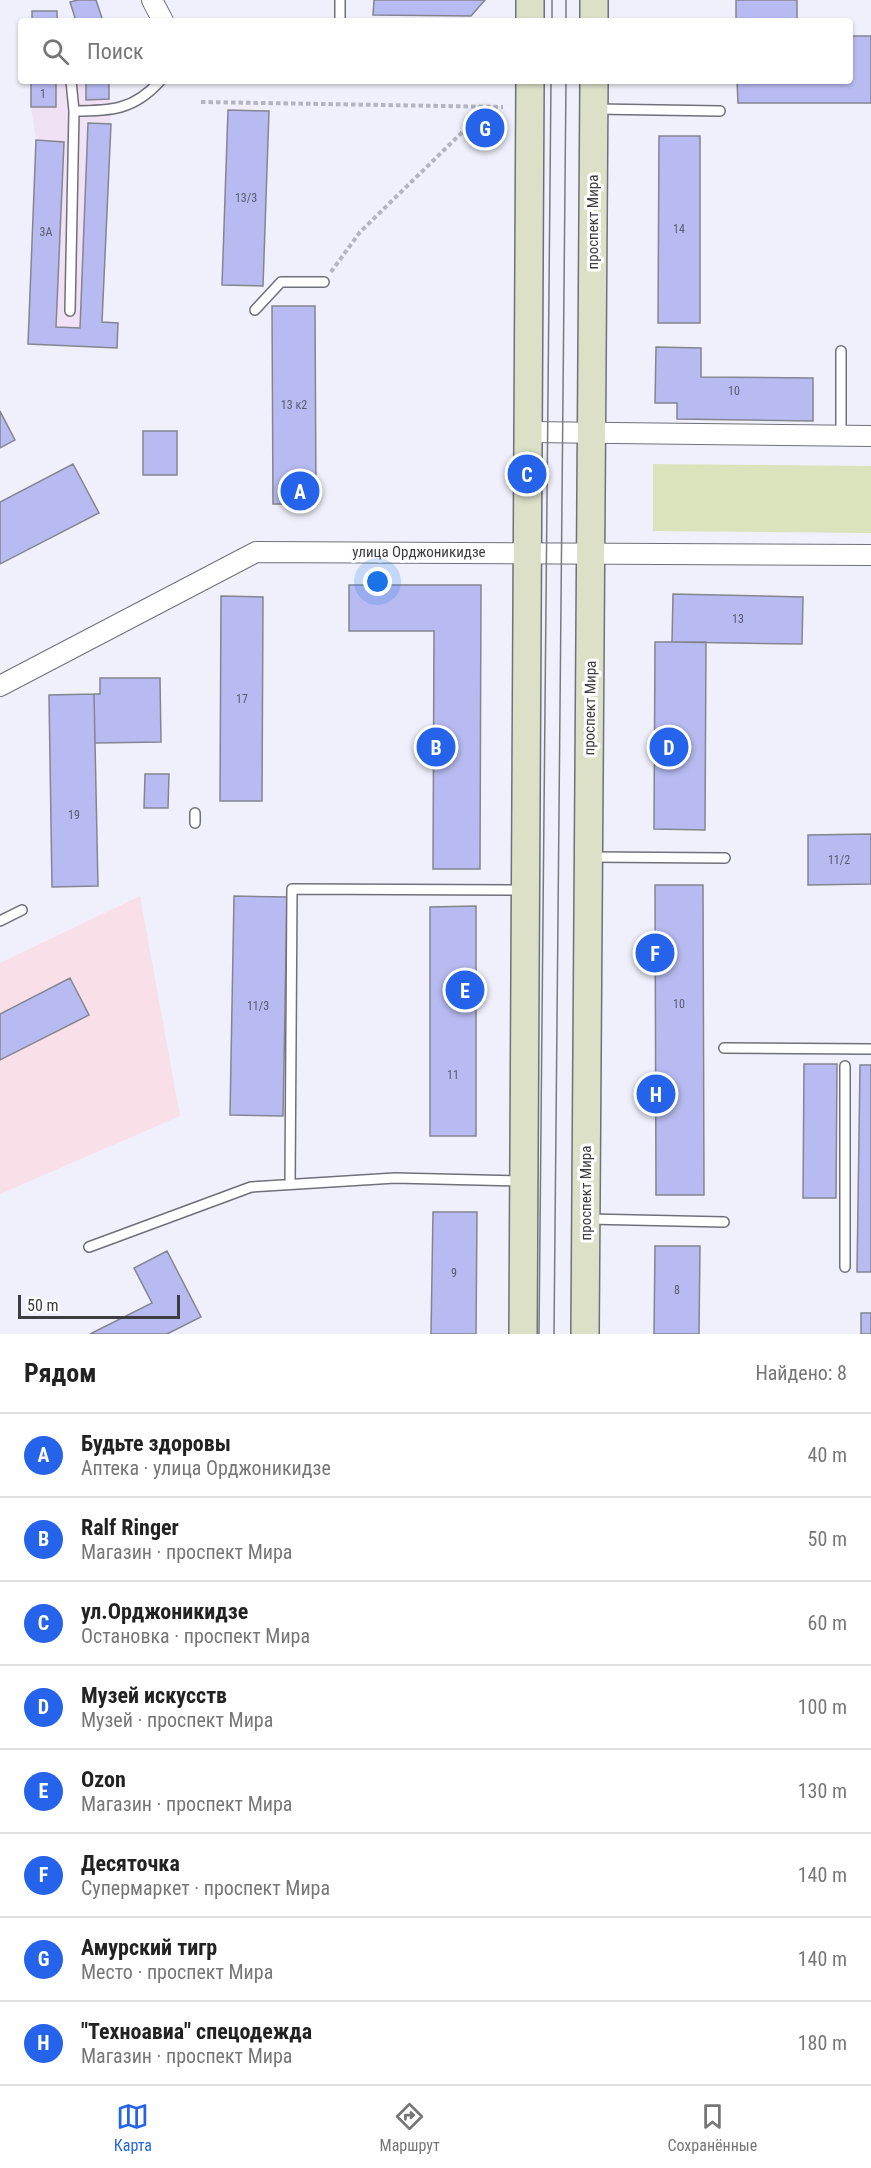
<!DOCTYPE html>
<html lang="ru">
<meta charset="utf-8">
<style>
body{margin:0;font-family:"Roboto Condensed",sans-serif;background:#f6f6f6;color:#222}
.scale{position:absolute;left:18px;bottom:15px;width:162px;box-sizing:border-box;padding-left:6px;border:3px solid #3c3c41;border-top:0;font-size:16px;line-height:21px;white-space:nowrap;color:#3c3c41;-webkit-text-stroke:4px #fefefe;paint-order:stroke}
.you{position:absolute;left:378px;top:582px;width:21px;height:21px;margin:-15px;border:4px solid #fff;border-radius:50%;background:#1a73e8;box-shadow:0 0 0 9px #1a73e833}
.badge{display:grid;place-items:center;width:39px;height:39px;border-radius:50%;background:#2563eb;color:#fff;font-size:20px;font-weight:700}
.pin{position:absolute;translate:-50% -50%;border:3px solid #fff;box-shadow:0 2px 6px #0006}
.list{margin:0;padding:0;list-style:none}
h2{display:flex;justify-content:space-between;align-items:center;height:78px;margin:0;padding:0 24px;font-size:26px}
h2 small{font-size:20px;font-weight:400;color:#767676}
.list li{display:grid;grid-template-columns:39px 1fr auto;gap:18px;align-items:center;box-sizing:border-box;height:84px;padding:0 24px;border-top:2px solid #e0e0e0}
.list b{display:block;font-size:22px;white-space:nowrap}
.list p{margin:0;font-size:20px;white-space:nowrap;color:#767676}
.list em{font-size:20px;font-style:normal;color:#767676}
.icon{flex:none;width:33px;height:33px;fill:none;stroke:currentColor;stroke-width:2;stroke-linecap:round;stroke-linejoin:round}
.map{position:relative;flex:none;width:871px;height:1334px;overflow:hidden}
.search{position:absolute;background:#fff;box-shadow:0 2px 4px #0004;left:18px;right:18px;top:18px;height:66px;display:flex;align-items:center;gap:15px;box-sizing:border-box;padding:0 21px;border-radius:6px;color:#767676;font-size:22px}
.sheet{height:750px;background:#fff}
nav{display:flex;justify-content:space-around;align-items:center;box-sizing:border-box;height:84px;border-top:2px solid #e0e0e0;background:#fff;font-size:16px;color:#767676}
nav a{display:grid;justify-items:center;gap:3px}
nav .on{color:#2563eb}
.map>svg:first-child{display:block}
</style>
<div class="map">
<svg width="871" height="1334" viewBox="0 0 871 1334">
<rect width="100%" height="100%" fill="#eff0fb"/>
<path fill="#f0e1f4" d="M 31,81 L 109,81 L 111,124 L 102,322 L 118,323 L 117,348 L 28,344 L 36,140 L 31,107 Z"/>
<path fill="#f8dfe8" d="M 140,896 L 180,1116 L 0,1194 L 0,963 Z"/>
<path fill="#dbe3bd" d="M 653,464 L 871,466 L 871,533 L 653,531 Z"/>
<path fill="#b8bbf1" stroke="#84858f" stroke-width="1.5" d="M 78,0 L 96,0 L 103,21 L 76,21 L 70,2 Z
M 374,0 L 485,0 L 471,16 L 373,15 Z
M 736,0 L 797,0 L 797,21 L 736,21 Z
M 32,11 L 57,11 L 57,21 L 32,21 Z
M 850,36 L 871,36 L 871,103 L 738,103 L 737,81 L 850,81 Z
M 31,81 L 56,81 L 56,107 L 31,107 Z
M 86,81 L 109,81 L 109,99 L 86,100 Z
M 228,110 L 269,111 L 263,286 L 222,285 Z
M 88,123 L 111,124 L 102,322 L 118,323 L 117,348 L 28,344 L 36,140 L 64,142 L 56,327 L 80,328 Z
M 659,136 L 700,136 L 700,323 L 658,323 Z
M 272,306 L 315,306 L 316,504 L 273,504 Z
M 656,347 L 701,348 L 701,377 L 813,378 L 813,421 L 677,419 L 677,403 L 655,403 Z
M 0,411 L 15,440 L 0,448 Z
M 143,431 L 177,431 L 177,475 L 143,475 Z
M 73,464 L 99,513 L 0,564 L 0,502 Z
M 349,585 L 481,585 L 480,869 L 433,869 L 434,631 L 349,631 Z
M 673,594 L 803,597 L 802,644 L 672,642 Z
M 221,596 L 263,597 L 262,801 L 220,801 Z
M 655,642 L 706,642 L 705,830 L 654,829 Z
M 100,678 L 160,678 L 161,742 L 95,743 L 94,694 L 100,694 Z
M 94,694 L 98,886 L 52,887 L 49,695 Z
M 145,774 L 169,774 L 168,808 L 144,808 Z
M 871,834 L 871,884 L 808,885 L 808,835 Z
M 655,885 L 703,885 L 704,1195 L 656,1195 Z
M 234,896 L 287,897 L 283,1116 L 230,1115 Z
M 476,906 L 476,1136 L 430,1136 L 430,907 Z
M 70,978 L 89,1015 L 0,1060 L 0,1014 Z
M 804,1064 L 837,1064 L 836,1198 L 803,1198 Z
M 860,1065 L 871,1065 L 871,1272 L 857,1272 Z
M 433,1212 L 477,1212 L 476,1334 L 431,1334 Z
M 655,1246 L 700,1246 L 699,1334 L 654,1334 Z
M 167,1251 L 201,1317 L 167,1334 L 90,1334 L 152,1303 L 134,1268 Z
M 861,1313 L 871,1313 L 871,1334 L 861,1334 Z"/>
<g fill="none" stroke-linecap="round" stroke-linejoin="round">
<g stroke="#6f7079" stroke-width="12">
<path id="lane" d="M 340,21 L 340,0
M 71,81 L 74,111
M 596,109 L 720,111
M 255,310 L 281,282 L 324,282
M 70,311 L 74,111 C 111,111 134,110 160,81
M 841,436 L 841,351
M 195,823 L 195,813
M 591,857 L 725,858
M 0,921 L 22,910
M 724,1048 L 871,1049
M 290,1184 L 292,889 L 522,890
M 588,1219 L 724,1222
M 89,1247 L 251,1187 L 395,1178 L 523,1181
M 845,1267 L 845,1066"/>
</g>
<g stroke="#6f7079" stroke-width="22">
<path id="street" d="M 152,0 L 163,21
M 528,432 L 871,436
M 0,686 L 256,552 L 871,555"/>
</g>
<g stroke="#6f7079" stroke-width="30">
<path id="secondary" d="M 530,21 L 530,0
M 594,21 L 594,0
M 523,1334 L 530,81
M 585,1334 L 594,81"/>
</g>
<path stroke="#b4b5be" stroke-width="4" stroke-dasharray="4.5 3" stroke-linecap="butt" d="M 201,102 L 503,107
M 331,272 L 360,232 L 487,108"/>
<use href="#lane" stroke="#fff" stroke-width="9"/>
<use href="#street" stroke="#fff" stroke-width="20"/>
<use href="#secondary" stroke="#dce0c7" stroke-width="27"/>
<path stroke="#797980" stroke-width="1.5" d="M 552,21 L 552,0
M 566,21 L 566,0
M 539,1334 L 551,81
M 554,1334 L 566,81"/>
</g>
<g text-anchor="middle" stroke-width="6" stroke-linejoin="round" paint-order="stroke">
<g font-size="12" fill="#5b5c6d">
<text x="43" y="98">1</text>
<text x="246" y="202">13/3</text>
<text x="679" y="233">14</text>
<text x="46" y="236">3А</text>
<text x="734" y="395">10</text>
<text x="294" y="409">13 к2</text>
<text x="738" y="623">13</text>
<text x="242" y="703">17</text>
<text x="74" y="819">19</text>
<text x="839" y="864">11/2</text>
<text x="679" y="1008">10</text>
<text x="258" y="1010">11/3</text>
<text x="453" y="1079">11</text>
<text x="454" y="1277">9</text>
<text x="677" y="1294">8</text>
</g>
<g font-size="15" fill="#3c3c41" stroke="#fefefe">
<text transform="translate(593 222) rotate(-90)" y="5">проспект Мира</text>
<text x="419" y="557">улица Орджоникидзе</text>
<text transform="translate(590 708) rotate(-89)" y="5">проспект Мира</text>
<text transform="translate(586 1193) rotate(-90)" y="5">проспект Мира</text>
</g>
</g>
</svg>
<div class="scale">50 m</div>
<div class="you"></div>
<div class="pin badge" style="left:300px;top:491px">A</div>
<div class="pin badge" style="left:436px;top:747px">B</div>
<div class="pin badge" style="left:527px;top:474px">C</div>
<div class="pin badge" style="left:669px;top:747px">D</div>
<div class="pin badge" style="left:465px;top:990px">E</div>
<div class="pin badge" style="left:655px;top:953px">F</div>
<div class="pin badge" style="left:485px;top:128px">G</div>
<div class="pin badge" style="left:656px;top:1094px">H</div>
<div class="search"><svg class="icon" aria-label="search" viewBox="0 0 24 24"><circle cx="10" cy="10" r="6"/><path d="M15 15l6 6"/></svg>Поиск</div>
</div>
<section class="sheet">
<h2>Рядом<small>Найдено: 8</small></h2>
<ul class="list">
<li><span class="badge">A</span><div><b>Будьте здоровы</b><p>Аптека · улица Орджоникидзе</p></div><em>40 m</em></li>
<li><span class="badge">B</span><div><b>Ralf Ringer</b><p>Магазин · проспект Мира</p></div><em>50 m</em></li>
<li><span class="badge">C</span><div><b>ул.Орджоникидзе</b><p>Остановка · проспект Мира</p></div><em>60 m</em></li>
<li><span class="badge">D</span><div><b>Музей искусств</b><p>Музей · проспект Мира</p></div><em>100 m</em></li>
<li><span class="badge">E</span><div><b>Ozon</b><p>Магазин · проспект Мира</p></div><em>130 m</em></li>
<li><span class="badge">F</span><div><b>Десяточка</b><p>Супермаркет · проспект Мира</p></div><em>140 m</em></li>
<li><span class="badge">G</span><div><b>Амурский тигр</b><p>Место · проспект Мира</p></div><em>140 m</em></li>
<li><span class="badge">H</span><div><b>&quot;Техноавиа&quot; спецодежда</b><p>Магазин · проспект Мира</p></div><em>180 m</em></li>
</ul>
</section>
<nav>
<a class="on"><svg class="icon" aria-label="map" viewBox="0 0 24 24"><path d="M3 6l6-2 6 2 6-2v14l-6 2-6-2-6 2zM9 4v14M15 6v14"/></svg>Карта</a>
<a><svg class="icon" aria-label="directions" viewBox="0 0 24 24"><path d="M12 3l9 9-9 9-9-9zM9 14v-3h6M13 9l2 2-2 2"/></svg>Маршрут</a>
<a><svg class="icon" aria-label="saved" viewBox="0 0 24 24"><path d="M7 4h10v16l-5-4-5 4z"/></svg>Сохранённые</a>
</nav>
